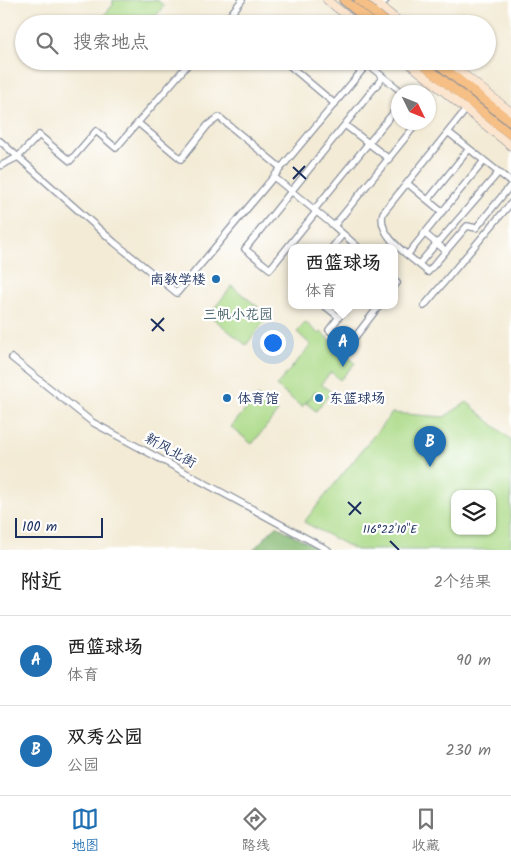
<!DOCTYPE html>
<html lang="zh">
<meta charset="utf-8">
<style>
body{margin:0;font-family:Kalam,"LXGW WenKai TC",sans-serif;background:#f2f2f2;color:#222}
.controls{position:absolute;right:15px;bottom:15px;display:grid;overflow:hidden;border-radius:10px;box-shadow:0 1px 4px #0004}
.controls button{width:45px;height:45px;display:grid;place-items:center;padding:0;border:0;border-bottom:1px solid #e0e0e0;background:#fff;color:#222;font:25px sans-serif}
.compass{position:absolute;left:391px;top:85px;width:45px;height:45px;border-radius:50%;background:#fff;box-shadow:0 1px 4px #0004;rotate:133deg}
.scale{position:absolute;left:15px;bottom:12px;width:88px;box-sizing:border-box;padding-left:5px;border:2px solid #1b2f5e;border-top:0;font-size:14px;line-height:18px;white-space:nowrap;color:#1b2f5e;-webkit-text-stroke:4px #fff;paint-order:stroke}
.you{position:absolute;left:272px;top:342px;width:18px;height:18px;margin:-12px;border:4px solid #fff;border-radius:50%;background:#1a73e8;box-shadow:0 0 0 8px #1a73e833}
.badge{display:grid;place-items:center;width:32px;height:32px;border-radius:50%;background:#1f6fb2;color:#fff;font-size:16px;font-weight:700}
.pin{position:absolute;translate:-50% -41px;filter:drop-shadow(0 1px 2px #0008)}
.pin::after{content:'';position:absolute;top:26px;width:18px;height:15px;background:inherit;clip-path:polygon(0 0,100% 0,50% 100%)}
.popup{position:absolute;left:288px;top:244px;width:110px;height:65px;box-sizing:border-box;display:grid;place-content:center;border-radius:10px;background:#fff;filter:drop-shadow(0 1px 4px #0005);font-size:16px;white-space:nowrap;color:#767676}
.popup b{font-size:19px;color:#222}
.popup::after{content:'';position:absolute;left:50%;top:100%;margin-left:-10px;border:10px solid transparent;border-top-color:#fff}
.list{margin:0;padding:0;list-style:none}
h2{display:flex;justify-content:space-between;align-items:center;height:65px;margin:0;padding:0 20px;font-size:21px}
h2 small{font-size:16px;font-weight:400;color:#767676}
.list li{display:grid;grid-template-columns:32px 1fr auto;gap:15px;align-items:center;box-sizing:border-box;height:90px;padding:0 20px;border-top:1px solid #e0e0e0}
.list b{display:block;font-size:19px;white-space:nowrap}
.list p{margin:0;font-size:16px;white-space:nowrap;color:#767676}
.list em{font-size:16px;font-style:normal;color:#767676}
.icon{flex:none;width:28px;height:28px;fill:none;stroke:currentColor;stroke-width:2;stroke-linecap:round;stroke-linejoin:round}
.map{position:relative;flex:none;width:511px;height:550px;overflow:hidden}
.search{position:absolute;background:#fff;box-shadow:0 1px 4px #0004;left:15px;right:15px;top:15px;height:55px;display:flex;align-items:center;gap:12px;box-sizing:border-box;padding:0 18px;border-radius:28px;color:#767676;font-size:19px}
.sheet{height:245px;background:#fff}
nav{display:flex;justify-content:space-around;align-items:center;box-sizing:border-box;height:70px;border-top:1px solid #e0e0e0;background:#fff;font-size:14px;color:#767676}
nav a{display:grid;justify-items:center;gap:2px}
nav .on{color:#1f6fb2}
.map>svg:first-child{display:block}
</style>
<div class="map">
<svg width="511" height="550" viewBox="0 0 511 550">
<rect width="100%" height="100%" fill="#fff"/>
<filter id="ink" filterUnits="userSpaceOnUse"><feTurbulence type="fractalNoise" baseFrequency=".02" numOctaves="2"/><feDisplacementMap in="SourceGraphic" scale="10" xChannelSelector="R" yChannelSelector="G"/><feConvolveMatrix kernelMatrix="1 2 1 2 8 2 1 2 1" color-interpolation-filters="sRGB"/></filter>
<filter id="wash" filterUnits="userSpaceOnUse"><feTurbulence type="fractalNoise" baseFrequency=".0096" numOctaves="4" result="noise"/><feDisplacementMap in="SourceGraphic" scale="20" xChannelSelector="R" yChannelSelector="G"/><feGaussianBlur stdDeviation="1.12" result="paint"/><feColorMatrix in="noise" values="0 0 0 0 0 0 0 0 0 0 0 0 0 0 0 0 0 1.4 0 .05"/><feComposite in="paint" operator="in"/></filter>
<g filter="url(#wash)">
<rect width="100%" height="100%" fill="#f3ebd6"/>
<path fill="#abda87" stroke="#638472" fill-rule="evenodd" d="M 113,0 L 157,0 L 164,6 L 149,24 L 105,24 L 100,20 L 113,5 Z
M 232,286 L 269,316 L 246,345 L 209,315 Z
M 305,322 L 319,334 L 321,332 L 355,363 L 340,380 L 331,372 L 321,384 L 331,392 L 316,411 L 306,403 L 317,390 L 302,407 L 276,386 L 311,345 L 297,332 Z
M 257,396 L 278,412 L 252,444 L 231,427 Z
M 467,402 L 511,440 L 511,550 L 356,550 L 304,522 L 392,413 L 444,417 ZM 455,494 L 492,494 L 492,531 L 455,531 Z"/>
<path fill="#88ba74" stroke="#527469" d="M 276,526 L 322,550 L 253,550 Z"/>
</g>
<g filter="url(#ink)">
<g fill="none" stroke-linecap="round" stroke-linejoin="round">
<g stroke="#878d9a" stroke-width="8">
<path id="street" d="M 375,13 L 386,0
M 223,24 L 242,0
M 284,61 L 335,104
M 367,64 L 402,92
M 138,123 L 181,159 L 208,125 L 219,117 L 281,168
M 345,125 L 389,159
M 448,132 L 468,107
M 0,141 L 18,157 L 39,135 L 70,161 L 96,131 L 116,148 L 191,61
M 0,166 L 18,157 L 115,243 L 177,293 L 370,61
M 274,177 L 334,226 L 418,122
M 511,182 L 448,132 L 383,213 C 376,237 413,258 428,272 L 467,226 L 476,228 L 511,185
M 407,183 L 442,212 L 408,254
M 428,200 L 469,149
M 314,210 L 398,107
M 316,212 L 270,269 L 245,249 L 383,77
M 442,212 L 484,161
M 334,226 L 359,248
M 424,233 L 446,251
M 437,244 L 499,172
M 332,248 L 342,235
M 419,264 L 436,244
M 394,286 L 397,283
M 325,306 L 339,317 L 348,306
M 424,306 L 511,203
M 339,317 L 329,330 L 349,345 L 379,306
M 12,358 L 92,422 L 328,550"/>
</g>
<g stroke="#878d9a" stroke-width="9">
<path id="secondary" d="M 327,0 L 357,24
M 373,0 L 402,24
M 406,61 L 511,146
M 447,61 L 511,112"/>
</g>
<g stroke="#878d9a" stroke-width="11">
<path id="primary" d="M 344,0 L 373,24
M 359,0 L 388,24
M 419,61 L 511,135
M 435,61 L 511,122"/>
</g>
<use href="#street" stroke="#fff" stroke-width="5.5"/>
<use href="#secondary" stroke="#fbe5cf" stroke-width="8"/>
<use href="#primary" stroke="#f5bf86" stroke-width="9"/>
</g>
</g>
<path fill="none" stroke="#1b2f5e" stroke-width="2" d="M 293,167 L 306,179M 293,179 L 305,166M 151,319 L 164,331M 152,331 L 164,318M 348,502 L 361,514M 349,515 L 361,502M 390,541 L 399,550"/>
<g fill="#1f6fb2" stroke="#fff" stroke-width="2">
<circle cx="216" cy="279" r="5"/>
<circle cx="227" cy="398" r="5"/>
<circle cx="319" cy="398" r="5"/>
</g>
<g text-anchor="middle" stroke-width="4.5" stroke-linejoin="round" paint-order="stroke">
<g font-size="14" fill="#1b2f5e" stroke="#fff" text-anchor="start">
<text x="206" y="284" text-anchor="end">南教学楼</text>
<text x="237" y="403">体育馆</text>
<text x="329" y="403">东篮球场</text>
</g>
<g font-size="14" fill="#46626a" stroke="#fff">
<text x="238" y="319">三帆小花园</text>
</g>
<g font-size="14" fill="#1b2f5e" stroke="#fff">
<text transform="translate(171 450) rotate(29)" y="5">新风北街</text>
</g>
</g>
<g font-size="12" text-anchor="middle" fill="#1b2f5e" stroke="#fff" stroke-width="4.5" stroke-linejoin="round" paint-order="stroke">
<text x="390" y="533">116°22'10"E</text>
</g>
</svg>
<div class="controls">
<button><svg class="icon" aria-label="layers" viewBox="0 0 24 24"><path d="M12 4l9 5-9 5-9-5zM3 14l9 5 9-5"/></svg></button>
</div>
<svg class="compass" viewBox="-18 -18 36 36"><path d="M0-13l5 13h-10z" fill="#e53935"/><path d="M0 13l5-13h-10z" fill="#767676"/></svg>
<div class="scale">100 m</div>
<div class="you"></div>
<div class="pin badge" style="left:343px;top:367px">A</div>
<div class="popup"><b>西篮球场</b>体育</div>
<div class="pin badge" style="left:430px;top:467px">B</div>
<div class="search"><svg class="icon" aria-label="search" viewBox="0 0 24 24"><circle cx="10" cy="10" r="6"/><path d="M15 15l6 6"/></svg>搜索地点</div>
</div>
<section class="sheet">
<h2>附近<small>2个结果</small></h2>
<ul class="list">
<li><span class="badge">A</span><div><b>西篮球场</b><p>体育</p></div><em>90 m</em></li>
<li><span class="badge">B</span><div><b>双秀公园</b><p>公园</p></div><em>230 m</em></li>
</ul>
</section>
<nav>
<a class="on"><svg class="icon" aria-label="map" viewBox="0 0 24 24"><path d="M3 6l6-2 6 2 6-2v14l-6 2-6-2-6 2zM9 4v14M15 6v14"/></svg>地图</a>
<a><svg class="icon" aria-label="directions" viewBox="0 0 24 24"><path d="M12 3l9 9-9 9-9-9zM9 14v-3h6M13 9l2 2-2 2"/></svg>路线</a>
<a><svg class="icon" aria-label="saved" viewBox="0 0 24 24"><path d="M7 4h10v16l-5-4-5 4z"/></svg>收藏</a>
</nav>
